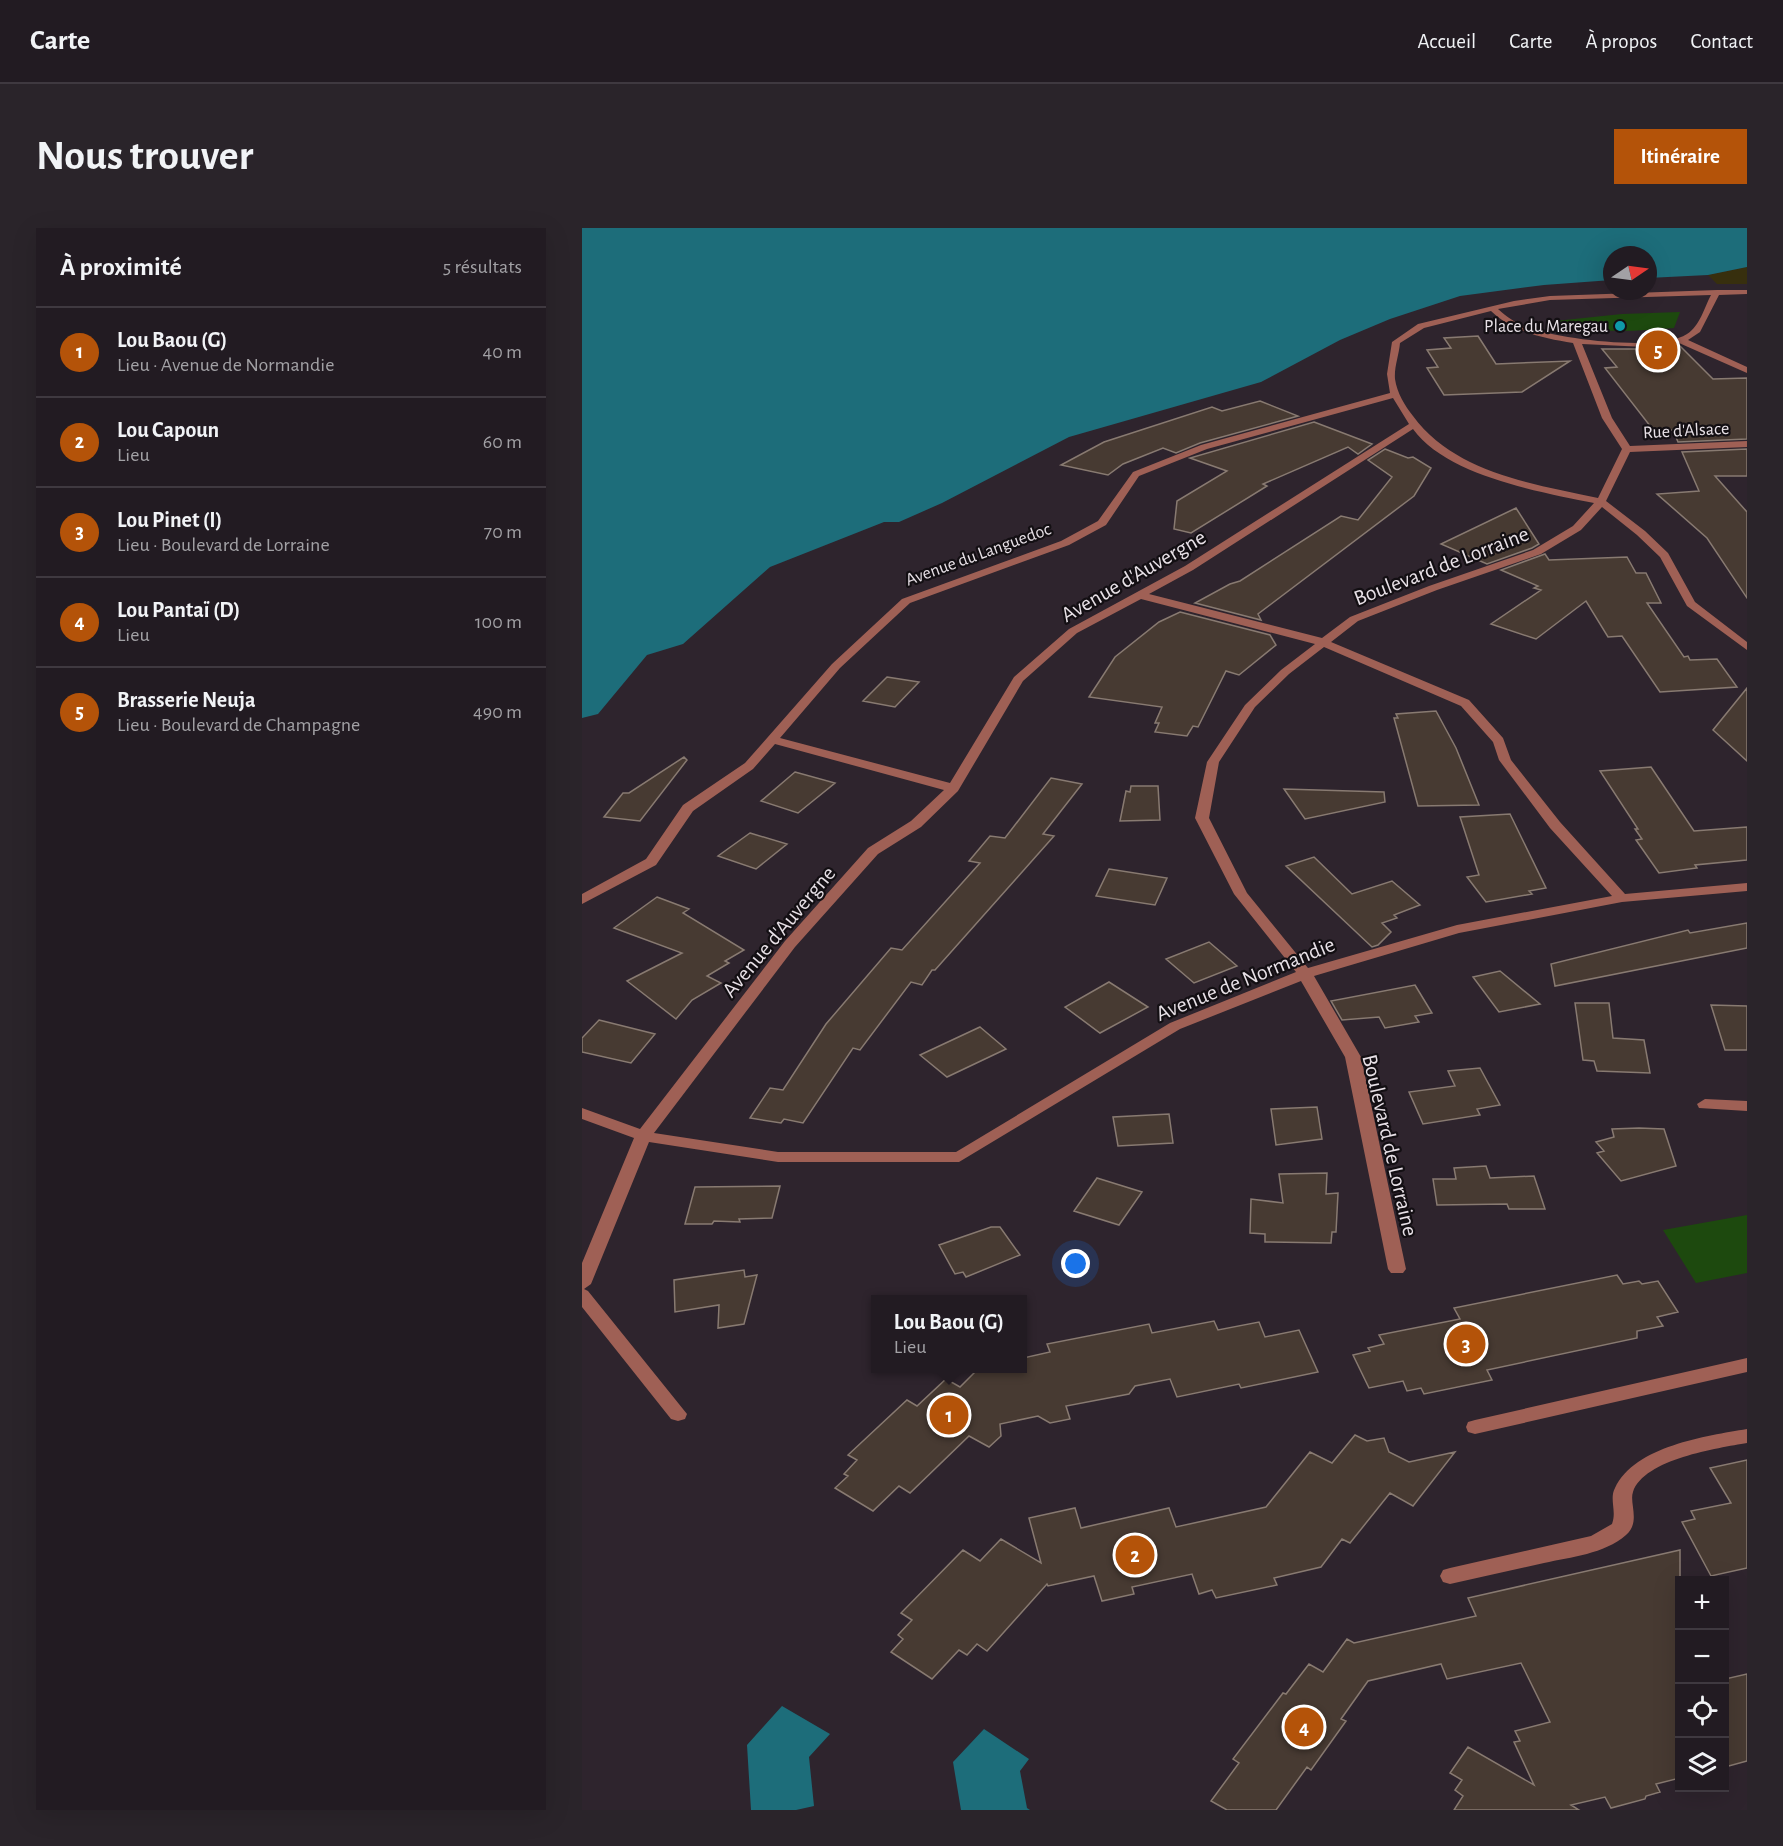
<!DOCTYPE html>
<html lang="fr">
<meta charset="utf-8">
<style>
body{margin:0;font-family:"Alegreya Sans",sans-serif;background:#2a242a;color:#f1f3f6}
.controls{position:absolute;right:18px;bottom:18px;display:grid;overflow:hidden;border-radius:0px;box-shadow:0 6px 24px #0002}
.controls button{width:54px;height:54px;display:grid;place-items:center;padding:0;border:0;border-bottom:2px solid #3f3940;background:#221b22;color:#f1f3f6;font:30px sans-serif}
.compass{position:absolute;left:1021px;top:18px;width:54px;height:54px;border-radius:50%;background:#221b22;box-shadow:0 6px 24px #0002;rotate:77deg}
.you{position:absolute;left:494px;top:1036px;width:21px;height:21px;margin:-15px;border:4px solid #fff;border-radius:50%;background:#1a73e8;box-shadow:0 0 0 9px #1a73e833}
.badge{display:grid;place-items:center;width:39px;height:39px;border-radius:50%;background:#b45309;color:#fff;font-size:20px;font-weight:700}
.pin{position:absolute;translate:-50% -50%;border:3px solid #fff;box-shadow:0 2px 6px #0006}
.popup{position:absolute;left:289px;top:1067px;width:156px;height:78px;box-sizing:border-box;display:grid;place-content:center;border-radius:0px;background:#221b22;filter:drop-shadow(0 2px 4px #0005);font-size:20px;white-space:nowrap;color:#a2a1a5}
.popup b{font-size:22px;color:#f1f3f6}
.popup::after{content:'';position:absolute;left:50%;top:100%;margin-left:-12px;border:12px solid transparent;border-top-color:#221b22}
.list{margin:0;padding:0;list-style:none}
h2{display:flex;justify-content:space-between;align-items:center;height:78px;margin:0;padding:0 24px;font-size:26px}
h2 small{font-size:20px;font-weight:400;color:#a2a1a5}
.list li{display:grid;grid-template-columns:39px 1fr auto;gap:18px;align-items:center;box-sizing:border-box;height:90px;padding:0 24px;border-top:2px solid #3f3940}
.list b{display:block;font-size:22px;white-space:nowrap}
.list p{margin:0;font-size:20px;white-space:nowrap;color:#a2a1a5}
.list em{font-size:20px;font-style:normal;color:#a2a1a5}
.icon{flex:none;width:33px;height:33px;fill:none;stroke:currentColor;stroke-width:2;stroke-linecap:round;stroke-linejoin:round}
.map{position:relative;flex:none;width:1165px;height:1582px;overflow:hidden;border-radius:0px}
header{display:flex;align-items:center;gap:36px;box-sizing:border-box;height:84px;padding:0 30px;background:#221b22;border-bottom:2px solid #3f3940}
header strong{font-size:28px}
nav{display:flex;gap:33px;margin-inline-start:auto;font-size:21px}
.intro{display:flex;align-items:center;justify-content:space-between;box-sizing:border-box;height:144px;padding:0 36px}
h1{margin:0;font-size:42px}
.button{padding:15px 27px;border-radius:0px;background:#b45309;color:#fff;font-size:21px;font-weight:700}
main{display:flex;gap:36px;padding:0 36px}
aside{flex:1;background:#221b22;border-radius:0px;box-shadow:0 6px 24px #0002}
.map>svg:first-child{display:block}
</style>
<header>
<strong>Carte</strong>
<nav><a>Accueil</a><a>Carte</a><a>À propos</a><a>Contact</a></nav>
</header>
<div class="intro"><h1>Nous trouver</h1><a class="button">Itinéraire</a></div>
<main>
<aside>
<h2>À proximité<small>5 résultats</small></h2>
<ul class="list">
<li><span class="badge">1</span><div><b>Lou Baou (G)</b><p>Lieu · Avenue de Normandie</p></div><em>40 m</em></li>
<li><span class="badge">2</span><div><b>Lou Capoun</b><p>Lieu</p></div><em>60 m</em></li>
<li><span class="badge">3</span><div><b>Lou Pinet (I)</b><p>Lieu · Boulevard de Lorraine</p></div><em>70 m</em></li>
<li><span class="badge">4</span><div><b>Lou Pantaï (D)</b><p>Lieu</p></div><em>100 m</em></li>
<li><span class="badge">5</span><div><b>Brasserie Neuja</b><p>Lieu · Boulevard de Champagne</p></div><em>490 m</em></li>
</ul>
</aside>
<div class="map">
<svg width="1165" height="1582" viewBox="0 0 1165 1582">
<rect width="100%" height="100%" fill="#2e242d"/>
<path fill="#1d490e" d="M 1098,84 L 1092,100 C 1053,103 1011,107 973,93 L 1040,86 Z
M 1165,987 L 1165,1045 L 1114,1055 L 1081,1002 Z"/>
<path fill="#372f0e" d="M 1165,39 L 1165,56 L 1135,56 L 1126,47 Z"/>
<path fill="#1d6d7a" d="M 0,0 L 1165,0 L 1165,39 L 1126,47 L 1066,50 L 1066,27 L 1030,27 L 1030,52 L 962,57 L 878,68 L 808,91 L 758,112 L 679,154 L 487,209 L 360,275 L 317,294 L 302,294 L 188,339 L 101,416 L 65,427 L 16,486 L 0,490 Z
M 200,1478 L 248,1506 L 227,1529 L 232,1578 L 214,1582 L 169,1582 L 165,1517 Z
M 402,1501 L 447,1531 L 438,1543 L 445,1580 L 448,1582 L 379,1582 L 371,1534 Z"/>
<path fill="#473a32" stroke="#887a71" stroke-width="1.5" d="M 896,108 L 914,136 L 988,133 L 940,164 L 862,167 L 845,140 L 856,139 L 845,122 L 869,120 L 862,110 Z
M 1098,118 L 1131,151 L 1165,150 L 1165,211 L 1096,214 L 1091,202 L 1072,203 L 1023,140 L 1035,139 L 1020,121 L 1064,121 Z
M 678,173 L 716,188 L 618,215 L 594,225 L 581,220 L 541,236 L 526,247 L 479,237 L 522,214 L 630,179 L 640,183 Z
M 732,194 L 790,216 L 776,226 L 766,219 L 681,256 L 685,258 L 609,305 L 592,301 L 595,273 L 645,243 L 608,230 Z
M 803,221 L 826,230 L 831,229 L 849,240 L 832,268 L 676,386 L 679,392 L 613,375 L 648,356 L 658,353 L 759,288 L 776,292 L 810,249 L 786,232 Z
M 1165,221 L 1165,248 L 1133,248 L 1165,284 L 1165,370 L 1125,310 L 1075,266 L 1117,263 L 1100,224 Z
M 934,280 L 957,316 L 950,320 L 905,336 L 859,316 Z
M 963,326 L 967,332 L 1045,329 L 1054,345 L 1064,345 L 1079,375 L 1065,375 L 1102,429 L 1106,428 L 1108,432 L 1135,431 L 1155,459 L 1078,464 L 1040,408 L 1026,409 L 1004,373 L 954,411 L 909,396 L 959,362 L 952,360 L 956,358 L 919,342 Z
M 598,384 L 688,407 L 694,417 L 657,447 L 644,443 L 616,499 L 611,498 L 605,508 L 573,504 L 577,495 L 573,495 L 580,479 L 507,469 L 533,429 L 577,394 Z
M 305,449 L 337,454 L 313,479 L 281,473 Z
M 1165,460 L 1165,533 L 1131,502 Z
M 854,483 L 874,520 L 897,577 L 836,578 L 812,490 L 816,490 L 814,486 Z
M 102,529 L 105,532 L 58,593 L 22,589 L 41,565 L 47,565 Z
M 1069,539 L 1112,603 L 1165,599 L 1165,632 L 1113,637 L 1115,640 L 1077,645 L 1054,612 L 1060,611 L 1053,601 L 1056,601 L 1018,543 Z
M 213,544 L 253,555 L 216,585 L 179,573 Z
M 469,550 L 500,556 L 461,606 L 472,608 L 353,742 L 350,742 L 340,757 L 329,754 L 278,822 L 271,820 L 221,895 L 202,891 L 199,895 L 168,890 L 188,860 L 201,862 L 244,796 L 309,720 L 320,722 L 398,635 L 387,633 L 408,608 L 423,610 Z
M 549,558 L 576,558 L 578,592 L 538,593 L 544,563 L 548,564 Z
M 702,561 L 802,564 L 803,574 L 723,591 Z
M 928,586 L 964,660 L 947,663 L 950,666 L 904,674 L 885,649 L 897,647 L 878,589 Z
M 168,605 L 205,616 L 174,641 L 136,628 Z
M 732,629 L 770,666 L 810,653 L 838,677 L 812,687 L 815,690 L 800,695 L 809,704 L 796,717 L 790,719 L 704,638 Z
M 527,641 L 585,650 L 573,677 L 514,668 Z
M 75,669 L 107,681 L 101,685 L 162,722 L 143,733 L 147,735 L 125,748 L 139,755 L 110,772 L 94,791 L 45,753 L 100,725 L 32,700 Z
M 1165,695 L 1165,720 L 973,758 L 969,736 L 1106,702 L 1108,705 Z
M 627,714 L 655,738 L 612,755 L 584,731 Z
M 918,743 L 958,776 L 917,784 L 891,749 Z
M 527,754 L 566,779 L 518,805 L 483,779 Z
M 833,757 L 850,785 L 833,788 L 837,794 L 803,800 L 797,789 L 760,792 L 749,773 Z
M 993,775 L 1027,775 L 1031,810 L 1062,812 L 1068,845 L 1015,843 L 1012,833 L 1001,832 Z
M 1129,777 L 1165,778 L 1165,822 L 1143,822 Z
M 17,792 L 73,806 L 49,835 L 0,824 L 0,810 Z
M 398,799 L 424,821 L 365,849 L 338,827 Z
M 898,840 L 918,877 L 895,881 L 898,887 L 841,896 L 827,864 L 873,858 L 866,843 Z
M 735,879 L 740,911 L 694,917 L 689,881 Z
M 587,886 L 591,915 L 536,918 L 531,889 Z
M 1057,900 L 1082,901 L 1094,938 L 1039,953 L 1015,925 L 1022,923 L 1014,914 L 1032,909 L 1030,901 Z
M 904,938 L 908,950 L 952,948 L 963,981 L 927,981 L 925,976 L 855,977 L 851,951 L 874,951 L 872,940 Z
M 745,945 L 744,966 L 756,965 L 754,1004 L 750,1004 L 749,1015 L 683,1014 L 683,1006 L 668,1005 L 669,971 L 701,975 L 697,946 Z
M 515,950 L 560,964 L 537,997 L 492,983 Z
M 198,958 L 190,990 L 157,991 L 158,994 L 132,993 L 130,996 L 103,996 L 113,959 Z
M 409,999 L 418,999 L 438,1027 L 384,1049 L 381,1044 L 373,1046 L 357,1017 Z
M 162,1042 L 163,1049 L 175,1047 L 162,1096 L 136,1100 L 137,1077 L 93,1084 L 92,1052 Z
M 1035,1047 L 1041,1056 L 1057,1053 L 1060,1056 L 1076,1053 L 1096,1084 L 1075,1089 L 1081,1098 L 1055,1103 L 1055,1110 L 905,1142 L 910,1152 L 842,1166 L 839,1160 L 825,1163 L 821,1153 L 787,1160 L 771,1127 L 788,1123 L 786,1120 L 802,1116 L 797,1107 L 878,1091 L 872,1080 Z
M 632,1093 L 636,1102 L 677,1094 L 683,1109 L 717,1102 L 736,1144 L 659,1160 L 657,1156 L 595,1169 L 588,1151 L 553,1158 L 547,1166 L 484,1178 L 488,1191 L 468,1195 L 456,1188 L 418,1196 L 419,1208 L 407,1219 L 387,1208 L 328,1265 L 317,1258 L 291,1283 L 253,1260 L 266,1248 L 262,1246 L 275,1232 L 266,1227 L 325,1172 L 335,1178 L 364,1151 L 378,1159 L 397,1140 L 441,1140 L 441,1130 L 468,1124 L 465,1116 L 567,1096 L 570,1105 Z
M 773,1207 L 785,1213 L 802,1210 L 807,1224 L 827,1234 L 873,1224 L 831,1278 L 808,1265 L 768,1315 L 760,1311 L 739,1339 L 692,1350 L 695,1357 L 634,1370 L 630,1362 L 617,1366 L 610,1346 L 550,1359 L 552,1366 L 520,1373 L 512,1348 L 466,1358 L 465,1356 L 405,1423 L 395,1416 L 385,1427 L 377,1422 L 350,1451 L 309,1424 L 321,1411 L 316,1407 L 330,1392 L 319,1385 L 381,1322 L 398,1333 L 419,1311 L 459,1335 L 447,1290 L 493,1280 L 499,1300 L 587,1280 L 594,1299 L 684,1279 L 728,1224 L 750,1235 Z
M 1165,1232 L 1165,1340 L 1129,1348 L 1100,1294 L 1113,1291 L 1109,1283 L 1149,1275 L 1128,1240 Z
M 1098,1322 L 1098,1550 L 1074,1556 L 1078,1564 L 1064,1568 L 1063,1571 L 1029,1580 L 1023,1569 L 989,1577 L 997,1582 L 872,1582 L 881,1568 L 873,1562 L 880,1552 L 868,1545 L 886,1519 L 952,1557 L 932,1514 L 938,1513 L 933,1503 L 968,1494 L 939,1435 L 865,1451 L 859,1436 L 786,1453 L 759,1491 L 764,1493 L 729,1542 L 725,1539 L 694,1582 L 645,1582 L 629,1573 L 657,1535 L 651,1531 L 701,1465 L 704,1466 L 727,1436 L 741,1444 L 765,1411 L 772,1415 L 894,1388 L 886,1370 Z
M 1165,1446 L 1165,1533 L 1143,1539 L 1143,1451 Z"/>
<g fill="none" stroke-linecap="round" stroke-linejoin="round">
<path fill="#9f6055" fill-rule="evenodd" d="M 1135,62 L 1165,62 L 1165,66 L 1137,67 L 1118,104 L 1106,112 L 1165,139 L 1165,145 L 1097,115 L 1064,119 L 1000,116 L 1030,190 L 1048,218 L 1165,213 L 1165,219 L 1048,224 L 1024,273 L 1063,303 L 1086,325 L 1113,374 L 1165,414 L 1165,422 L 1105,378 L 1078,329 L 1055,307 L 1020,279 L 999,302 L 959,326 L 855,362 L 776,393 L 749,414 L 887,472 L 921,510 L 929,532 L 978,594 L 1043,666 L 1165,655 L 1165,663 L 1040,674 L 877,705 L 732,748 L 779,829 L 824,1041 L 821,1045 L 809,1045 L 806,1041 L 763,829 L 719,753 L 598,801 L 377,934 L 196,934 L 67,914 L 9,1056 L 2,1061 L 6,1063 L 105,1186 L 103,1191 L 96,1193 L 89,1191 L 0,1079 L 0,1035 L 52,910 L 0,891 L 0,880 L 58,901 L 203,713 L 286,620 L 329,593 L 362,562 L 193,516 L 171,541 L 111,583 L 74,637 L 0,676 L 0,666 L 64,631 L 101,577 L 163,535 L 250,436 L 320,371 L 479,313 L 516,293 L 551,244 L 619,217 L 808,165 L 805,146 L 810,114 L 836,96 L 932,73 L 968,68 ZM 1129,67 C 1122,80 1118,98 1105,106 C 1079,124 977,111 947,100 C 935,96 926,90 916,81 L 968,72 ZM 909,83 C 931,104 961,110 991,115 L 1020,190 L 1040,221 L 1016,270 C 951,256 873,245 831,188 C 823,178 815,165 813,151 C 812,139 817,127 818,115 L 842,100 ZM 811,170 L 827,196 L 603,338 L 487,401 L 432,449 L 368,555 L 198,510 L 258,440 L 328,375 L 487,317 L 524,297 L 557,248 L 625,221 ZM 831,201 C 865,248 958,264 1012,275 L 991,298 L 951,322 L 847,358 L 768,389 L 740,410 L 567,366 L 611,342 ZM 559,371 L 733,416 L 699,442 L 663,477 L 625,534 L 613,590 L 652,666 L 714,744 L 588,795 L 374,924 L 196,924 L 72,905 L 213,719 L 296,626 L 339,599 L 376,563 L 441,453 L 495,405 ZM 742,419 L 879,478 L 911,514 L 917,532 L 968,600 L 1030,668 L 875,697 L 726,740 L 665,665 L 627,590 L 637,534 L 673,479 L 707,446 Z
M 1123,871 L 1165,873 L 1165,883 L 1117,880 L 1115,876 Z
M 1165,1130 L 1165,1144 L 893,1206 L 886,1204 L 884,1199 L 886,1194 L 893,1192 Z
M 1165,1201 L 1165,1215 C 1136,1220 1062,1231 1051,1264 C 1047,1275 1059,1294 1044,1307 C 1022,1326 989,1329 962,1335 C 931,1342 899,1349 868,1356 L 861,1354 L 858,1348 L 861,1342 L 868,1340 L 1009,1308 L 1030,1296 C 1035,1283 1027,1271 1033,1260 C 1053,1218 1124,1208 1165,1201 Z"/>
</g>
<circle fill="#0f9aa8" stroke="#130f13" stroke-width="2" cx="1038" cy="98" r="6"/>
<g text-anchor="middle" stroke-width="4.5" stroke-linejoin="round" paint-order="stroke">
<g font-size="18" fill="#e8e1e7" stroke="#130f13" text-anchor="end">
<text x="1026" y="104">Place du Maregau</text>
</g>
<g font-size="18" fill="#e8e1e7" stroke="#130f13">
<text transform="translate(1104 202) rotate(-3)" y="6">Rue d'Alsace</text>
<text transform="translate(396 326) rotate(-20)" y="6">Avenue du Languedoc</text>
</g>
<g font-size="22" fill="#e8e1e7" stroke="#130f13">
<text transform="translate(859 337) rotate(-21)" y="8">Boulevard de Lorraine</text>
<text transform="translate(551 347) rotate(-30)" y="8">Avenue d'Auvergne</text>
<text transform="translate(196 703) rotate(-50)" y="8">Avenue d'Auvergne</text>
<text transform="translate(663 750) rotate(-22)" y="8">Avenue de Normandie</text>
<text transform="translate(809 917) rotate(77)" y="8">Boulevard de Lorraine</text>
</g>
</g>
</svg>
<div class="controls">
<button>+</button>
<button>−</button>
<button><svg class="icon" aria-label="locate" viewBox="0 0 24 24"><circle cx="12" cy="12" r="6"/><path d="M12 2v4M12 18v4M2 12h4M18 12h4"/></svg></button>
<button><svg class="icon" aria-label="layers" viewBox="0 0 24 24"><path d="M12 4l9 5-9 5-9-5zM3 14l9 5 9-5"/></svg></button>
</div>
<svg class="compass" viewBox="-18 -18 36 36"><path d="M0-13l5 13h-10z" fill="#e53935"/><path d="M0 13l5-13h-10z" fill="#a2a1a5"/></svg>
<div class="you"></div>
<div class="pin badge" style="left:367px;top:1187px">1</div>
<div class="popup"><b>Lou Baou (G)</b>Lieu</div>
<div class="pin badge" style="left:553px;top:1327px">2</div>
<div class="pin badge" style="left:884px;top:1116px">3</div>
<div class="pin badge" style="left:722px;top:1499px">4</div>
<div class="pin badge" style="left:1076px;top:122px">5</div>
</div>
</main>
